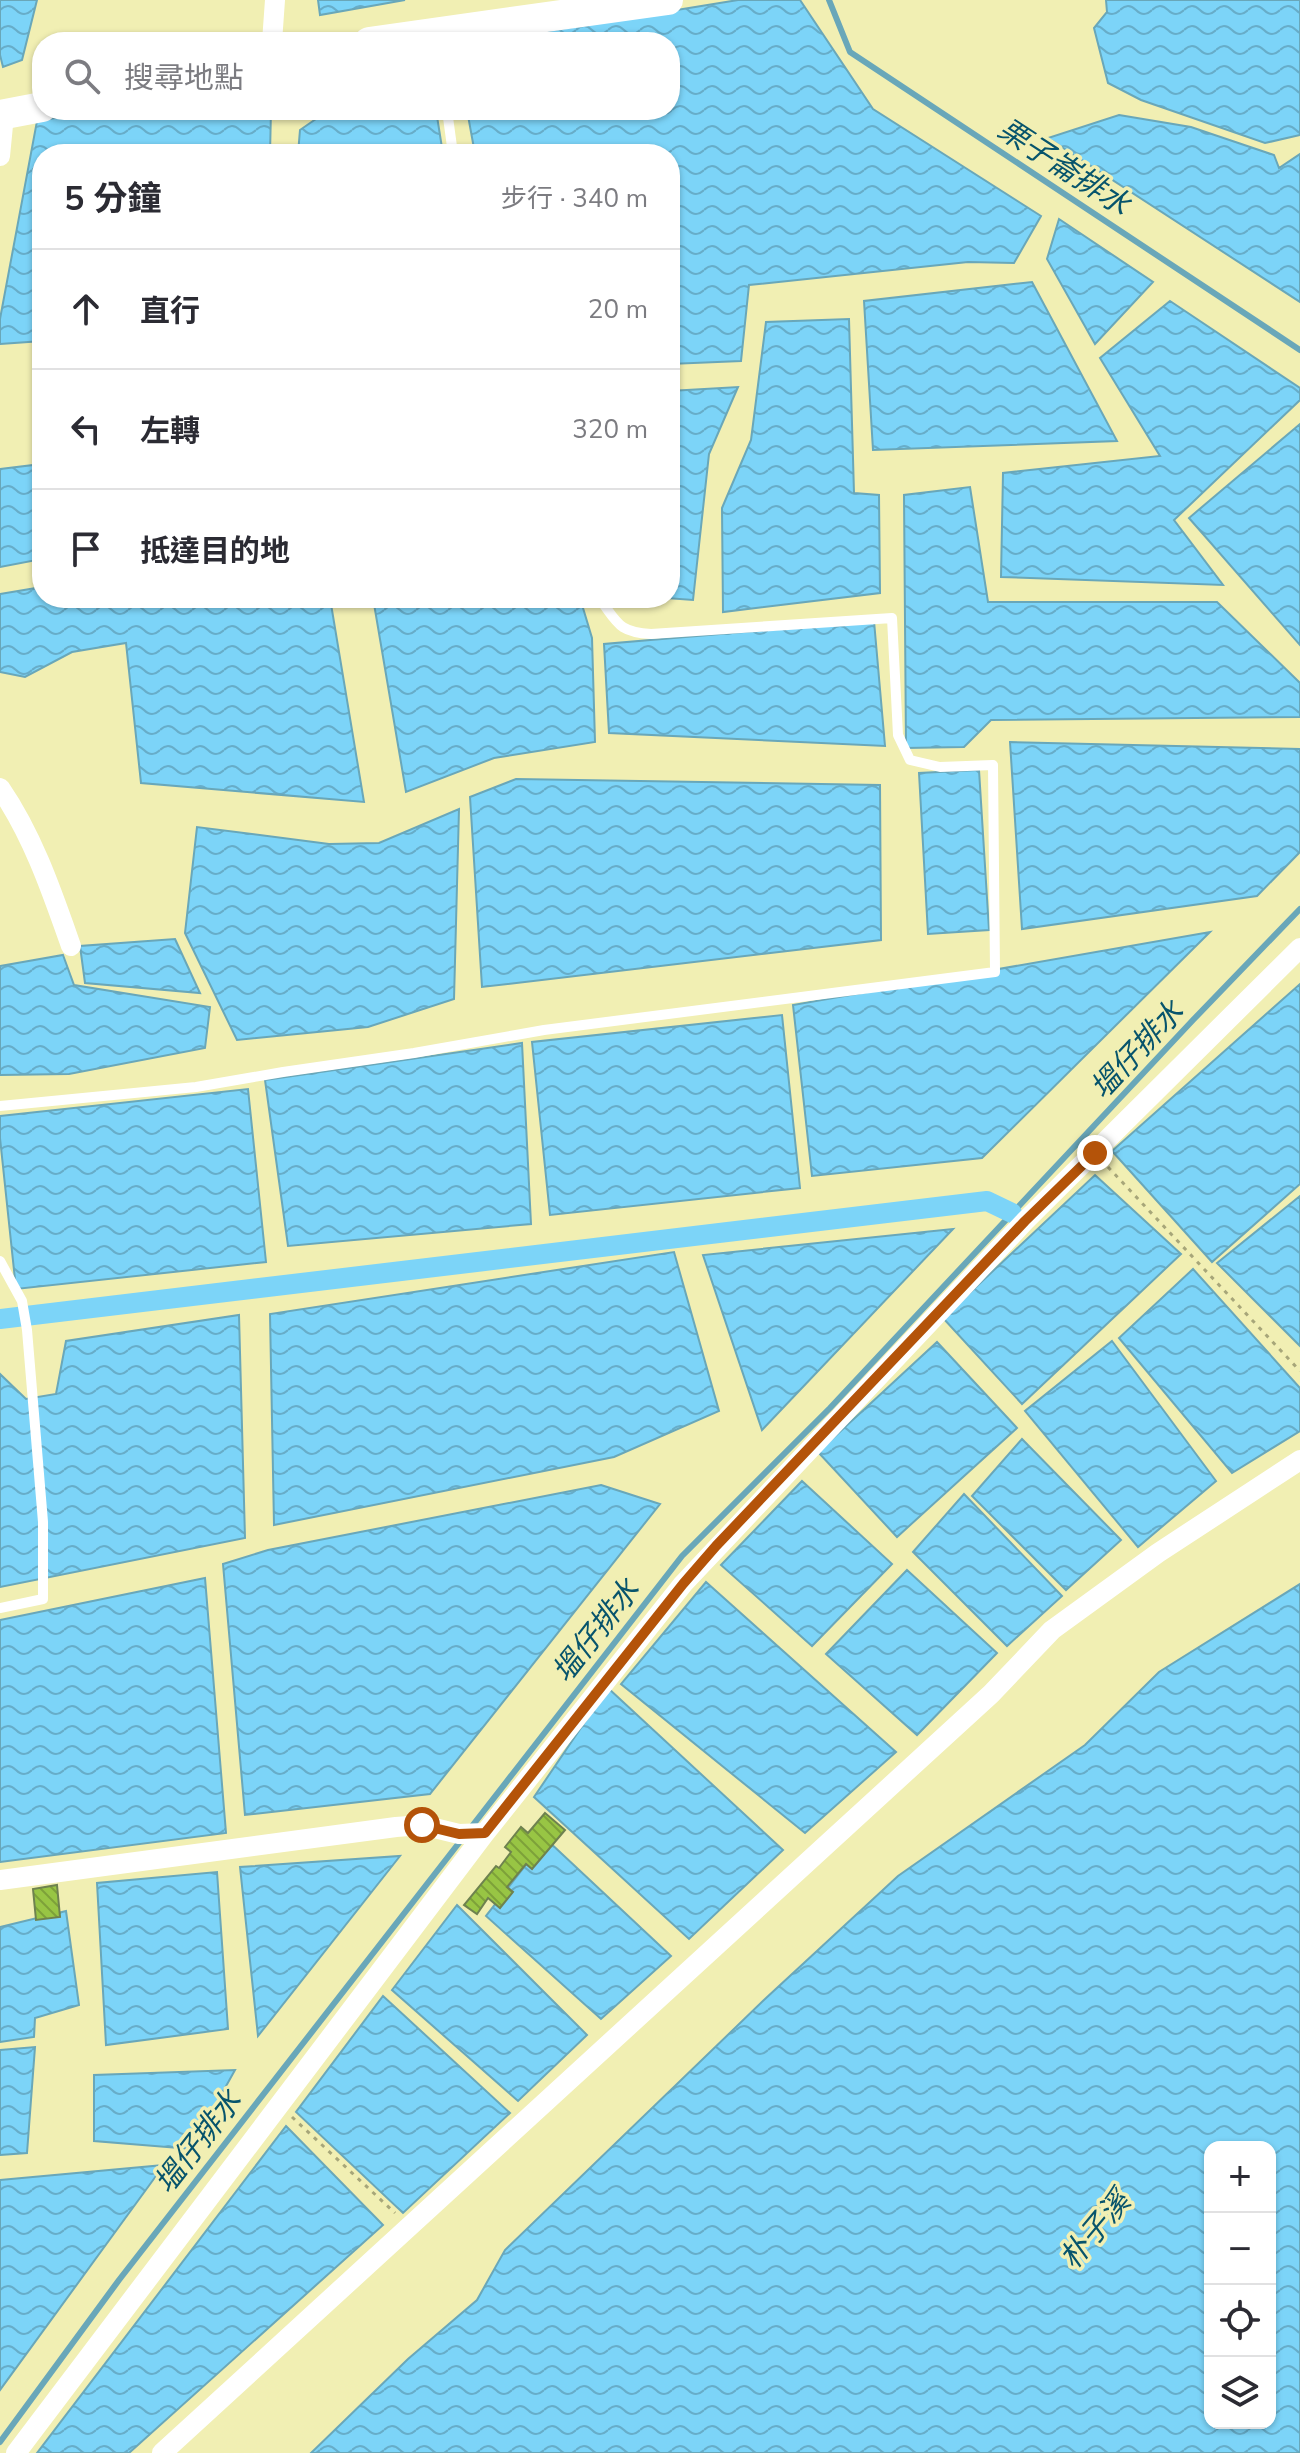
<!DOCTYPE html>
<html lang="zh-TW">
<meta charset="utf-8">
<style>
body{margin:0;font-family:"Nunito Sans","Noto Sans TC",sans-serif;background:#f7f7f7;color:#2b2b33}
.controls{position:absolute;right:24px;bottom:24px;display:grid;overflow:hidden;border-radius:16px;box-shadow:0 2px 6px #0004}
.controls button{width:72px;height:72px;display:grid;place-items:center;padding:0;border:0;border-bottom:2px solid #e1e1e2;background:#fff;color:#2b2b33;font:40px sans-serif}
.stop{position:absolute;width:24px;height:24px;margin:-18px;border:6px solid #b45309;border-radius:50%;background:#fff}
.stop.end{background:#b45309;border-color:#fff;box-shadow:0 2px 8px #0008}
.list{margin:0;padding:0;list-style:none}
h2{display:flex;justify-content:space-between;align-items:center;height:104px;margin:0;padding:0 32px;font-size:34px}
h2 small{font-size:26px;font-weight:400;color:#7c7c81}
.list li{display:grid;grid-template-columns:52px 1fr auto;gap:24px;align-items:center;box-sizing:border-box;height:120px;padding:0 32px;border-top:2px solid #e1e1e2}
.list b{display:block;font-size:30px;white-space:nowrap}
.list em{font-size:26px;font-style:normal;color:#7c7c81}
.icon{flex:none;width:44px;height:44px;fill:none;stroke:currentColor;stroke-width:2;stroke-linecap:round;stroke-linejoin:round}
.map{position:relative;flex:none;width:1300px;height:2453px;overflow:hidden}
.search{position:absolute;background:#fff;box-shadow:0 2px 6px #0004;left:32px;top:32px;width:648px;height:88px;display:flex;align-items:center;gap:20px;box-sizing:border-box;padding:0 28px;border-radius:32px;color:#7c7c81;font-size:30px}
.panel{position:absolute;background:#fff;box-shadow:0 2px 6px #0004;left:32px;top:144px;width:648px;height:464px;border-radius:32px}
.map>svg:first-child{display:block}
</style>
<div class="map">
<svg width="1300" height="2453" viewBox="0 0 1300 2453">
<defs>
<pattern id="water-waves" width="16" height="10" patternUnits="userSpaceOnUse" patternTransform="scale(2)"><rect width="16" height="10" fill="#7cd4f8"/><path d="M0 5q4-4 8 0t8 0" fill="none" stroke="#67adc9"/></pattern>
<pattern id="building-back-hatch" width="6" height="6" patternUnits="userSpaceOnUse" patternTransform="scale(2)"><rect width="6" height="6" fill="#98c544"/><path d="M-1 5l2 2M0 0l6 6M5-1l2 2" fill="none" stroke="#7da139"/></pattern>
</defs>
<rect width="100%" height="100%" fill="#f1efb3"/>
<path fill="url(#water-waves)" stroke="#69a7b9" stroke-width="2" fill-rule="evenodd" d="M 0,0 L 37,0 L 22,60 L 3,67 L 0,55 Z
M 318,0 L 405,0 L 320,15 Z
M 738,0 L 800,0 L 873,109 L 1041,216 L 1014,263 L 968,262 L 749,285 L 741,361 L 670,364 L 670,154 L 475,154 L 467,110 L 670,110 L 670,42 L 481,42 Z
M 1106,0 L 1300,0 L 1300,135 L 1265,143 L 1141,100 L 1108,83 L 1094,28 L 1107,12 Z
M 102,110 L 271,110 L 270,154 L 42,154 L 42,341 L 0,344 L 0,319 L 37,121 Z
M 329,110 L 436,110 L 443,154 L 298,154 L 300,130 Z
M 1119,115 L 1191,127 L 1274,155 L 1279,168 L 1300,154 L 1300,302 L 1048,138 Z
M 1059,219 L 1153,282 L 1095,344 L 1047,259 Z
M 1032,282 L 1117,441 L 873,450 L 864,301 Z
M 1170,301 L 1300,388 L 1300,400 L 1174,520 L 1223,585 L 1001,577 L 1003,473 L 1160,456 L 1100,358 Z
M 849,319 L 854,493 L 879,495 L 880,593 L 723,612 L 722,508 L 751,440 L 766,322 Z
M 738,387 L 709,454 L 693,600 L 666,598 L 670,598 L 670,391 Z
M 1300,424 L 1300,645 L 1189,518 Z
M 42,464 L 42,559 L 0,567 L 0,469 Z
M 970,487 L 988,602 L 1217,602 L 1300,683 L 1300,717 L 991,720 L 964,747 L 906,748 L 904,495 Z
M 42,587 L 42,598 L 330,598 L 364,802 L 141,783 L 126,643 L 72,652 L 25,677 L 0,672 L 0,594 Z
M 373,598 L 580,598 L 592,638 L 595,742 L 494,758 L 406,792 Z
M 874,621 L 885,746 L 609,733 L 604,644 Z
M 1010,742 L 1300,749 L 1300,852 L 1257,896 L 1022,929 Z
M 979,770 L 989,930 L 928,934 L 919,773 Z
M 516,779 L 880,785 L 881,940 L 482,987 L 470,797 Z
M 459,809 L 454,999 L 368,1027 L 237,1040 L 185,933 L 197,827 L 329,844 L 379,843 Z
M 1210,932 L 982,1158 L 812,1176 L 793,1005 Z
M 175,939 L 200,993 L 85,983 L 80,946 Z
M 63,955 L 74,985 L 210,1007 L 205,1048 L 69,1074 L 0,1075 L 0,966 Z
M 1300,984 L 1300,1184 L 1212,1262 L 1112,1151 Z
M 782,1015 L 800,1188 L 550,1215 L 532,1042 Z
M 522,1043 L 531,1224 L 288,1246 L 265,1080 Z
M 248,1089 L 266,1262 L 16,1289 L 0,1138 L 0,1116 Z
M 1095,1175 L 1181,1254 L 1022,1404 L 943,1318 Z
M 1300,1196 L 1300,1346 L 1217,1263 Z
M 953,1229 L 762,1430 L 703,1255 Z
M 674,1252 L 719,1411 L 614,1457 L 274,1525 L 270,1314 Z
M 1193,1269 L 1300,1388 L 1300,1431 L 1232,1473 L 1119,1338 Z
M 239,1315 L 245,1538 L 0,1587 L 0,1374 L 26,1399 L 56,1394 L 66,1341 Z
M 1112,1341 L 1216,1481 L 1138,1547 L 1025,1411 Z
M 937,1342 L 1017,1428 L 897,1537 L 818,1452 Z
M 1022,1439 L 1121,1540 L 1066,1590 L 972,1496 Z
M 802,1481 L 892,1564 L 812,1646 L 721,1565 Z
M 601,1485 L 660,1504 L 430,1794 L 245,1815 L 223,1564 L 268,1550 Z
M 964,1494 L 1062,1596 L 1007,1646 L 913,1552 Z
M 907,1570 L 997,1653 L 917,1735 L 826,1654 Z
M 205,1578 L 226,1833 L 0,1862 L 0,1620 Z
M 706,1582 L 896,1752 L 805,1833 L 621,1684 Z
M 1300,1584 L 1300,2453 L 311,2453 L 408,2359 L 477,2300 L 505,2250 L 765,1999 L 898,1876 L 1085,1745 L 1159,1672 ZM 1270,2147 L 1270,2423 L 1210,2423 L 1210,2147 Z
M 608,1688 L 783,1850 L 689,1939 L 534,1797 Z
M 546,1839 L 671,1956 L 601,2019 L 486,1916 Z
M 400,1856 L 258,2036 L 240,1867 Z
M 217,1872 L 228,2029 L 106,2045 L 97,1883 Z
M 457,1905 L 587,2035 L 518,2101 L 392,1990 Z
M 66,1911 L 79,2005 L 35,2018 L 34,2037 L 0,2042 L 0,1927 Z
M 383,1996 L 510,2113 L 403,2213 L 296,2112 Z
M 35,2047 L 27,2153 L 0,2155 L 0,2050 Z
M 235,2070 L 191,2149 L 94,2141 L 94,2075 Z
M 286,2126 L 383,2225 L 129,2453 L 37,2453 Z
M 164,2165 L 0,2390 L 0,2180 Z"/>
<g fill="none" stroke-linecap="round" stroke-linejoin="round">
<path stroke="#69a7b9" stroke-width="6" d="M 829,0 L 850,52 L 1300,350
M 469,1830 L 682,1556 L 830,1408 L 1193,1020 L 1300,909
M 0,2442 L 119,2280 L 462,1839"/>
<path stroke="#7cd4f8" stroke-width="20" d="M 0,1319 L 987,1201 L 1012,1213"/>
</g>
<path fill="url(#building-back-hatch)" stroke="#6e824f" stroke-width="2" d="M 545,1813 L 565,1830 L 532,1869 L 526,1864 L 507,1887 L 513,1892 L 500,1908 L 488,1898 L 477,1914 L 464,1905 L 496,1866 L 499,1868 L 511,1852 L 505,1847 L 521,1827 L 528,1833 Z
M 57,1885 L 60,1917 L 36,1920 L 33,1889 Z"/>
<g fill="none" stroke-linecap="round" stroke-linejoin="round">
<path stroke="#a7a679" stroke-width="3" stroke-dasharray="4 6" stroke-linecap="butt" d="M 1108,1167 L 1300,1371
M 292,2117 L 395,2213"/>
<path stroke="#fff" stroke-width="10" d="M 447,110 L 453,154
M 0,1106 L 196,1087 L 283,1072 L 414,1053 L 544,1030 L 995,972 L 993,765 L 940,767 L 910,760 L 898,735 L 892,618 L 651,634 C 618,632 618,623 599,598
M 0,1261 L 22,1301 L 27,1330 L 43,1522 L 43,1599 L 0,1608"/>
<path stroke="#fff" stroke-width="20" d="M 272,42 L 275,0
M 0,156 L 4,115
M 0,788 C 33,836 52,892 71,946
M 0,1880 L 396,1827 L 422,1825 L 459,1834 L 485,1833
M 16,2453 L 485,1833 L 683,1584 L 1025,1221 L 1300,948
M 162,2453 L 991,1694 L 1052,1630 L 1158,1553 L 1300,1460"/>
<path stroke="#fff" stroke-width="30" d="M 369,42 L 668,0
M 0,115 L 42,107"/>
</g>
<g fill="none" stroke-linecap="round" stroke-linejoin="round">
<path stroke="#b45309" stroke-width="10" d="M 422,1825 L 459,1834 L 485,1833 L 683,1584 L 716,1546 L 1025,1221 L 1095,1153"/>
</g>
<g text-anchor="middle" stroke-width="7" stroke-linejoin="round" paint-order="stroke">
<g font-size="30" font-style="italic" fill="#07546c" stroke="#f1efb3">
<text transform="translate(1064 167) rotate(33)" y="10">栗子崙排水</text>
<text transform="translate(1137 1050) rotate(-47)" y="10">塭仔排水</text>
<text transform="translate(596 1631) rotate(-52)" y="10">塭仔排水</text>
<text transform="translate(198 2142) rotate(-52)" y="10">塭仔排水</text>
<text transform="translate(1095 2230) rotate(-50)" y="10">朴子溪</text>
</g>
</g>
</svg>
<div class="controls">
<button>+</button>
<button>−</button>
<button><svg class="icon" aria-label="locate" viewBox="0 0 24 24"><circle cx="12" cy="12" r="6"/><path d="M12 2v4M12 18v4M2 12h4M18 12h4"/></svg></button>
<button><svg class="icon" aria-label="layers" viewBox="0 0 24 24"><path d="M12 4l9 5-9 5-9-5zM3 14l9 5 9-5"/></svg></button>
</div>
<div class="stop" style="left:422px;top:1825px"></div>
<div class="stop end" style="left:1095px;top:1153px"></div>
<div class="search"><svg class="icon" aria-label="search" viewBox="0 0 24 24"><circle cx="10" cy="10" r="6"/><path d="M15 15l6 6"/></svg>搜尋地點</div>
<section class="panel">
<h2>5 分鐘<small>步行 · 340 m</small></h2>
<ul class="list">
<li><svg class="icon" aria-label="ahead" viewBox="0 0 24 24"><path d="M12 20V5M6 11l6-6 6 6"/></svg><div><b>直行</b></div><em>20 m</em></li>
<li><svg class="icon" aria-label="left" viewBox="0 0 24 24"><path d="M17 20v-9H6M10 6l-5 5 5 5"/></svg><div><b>左轉</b></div><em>320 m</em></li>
<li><svg class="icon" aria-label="arrive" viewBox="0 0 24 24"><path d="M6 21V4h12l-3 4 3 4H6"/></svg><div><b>抵達目的地</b></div></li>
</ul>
</section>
</div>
